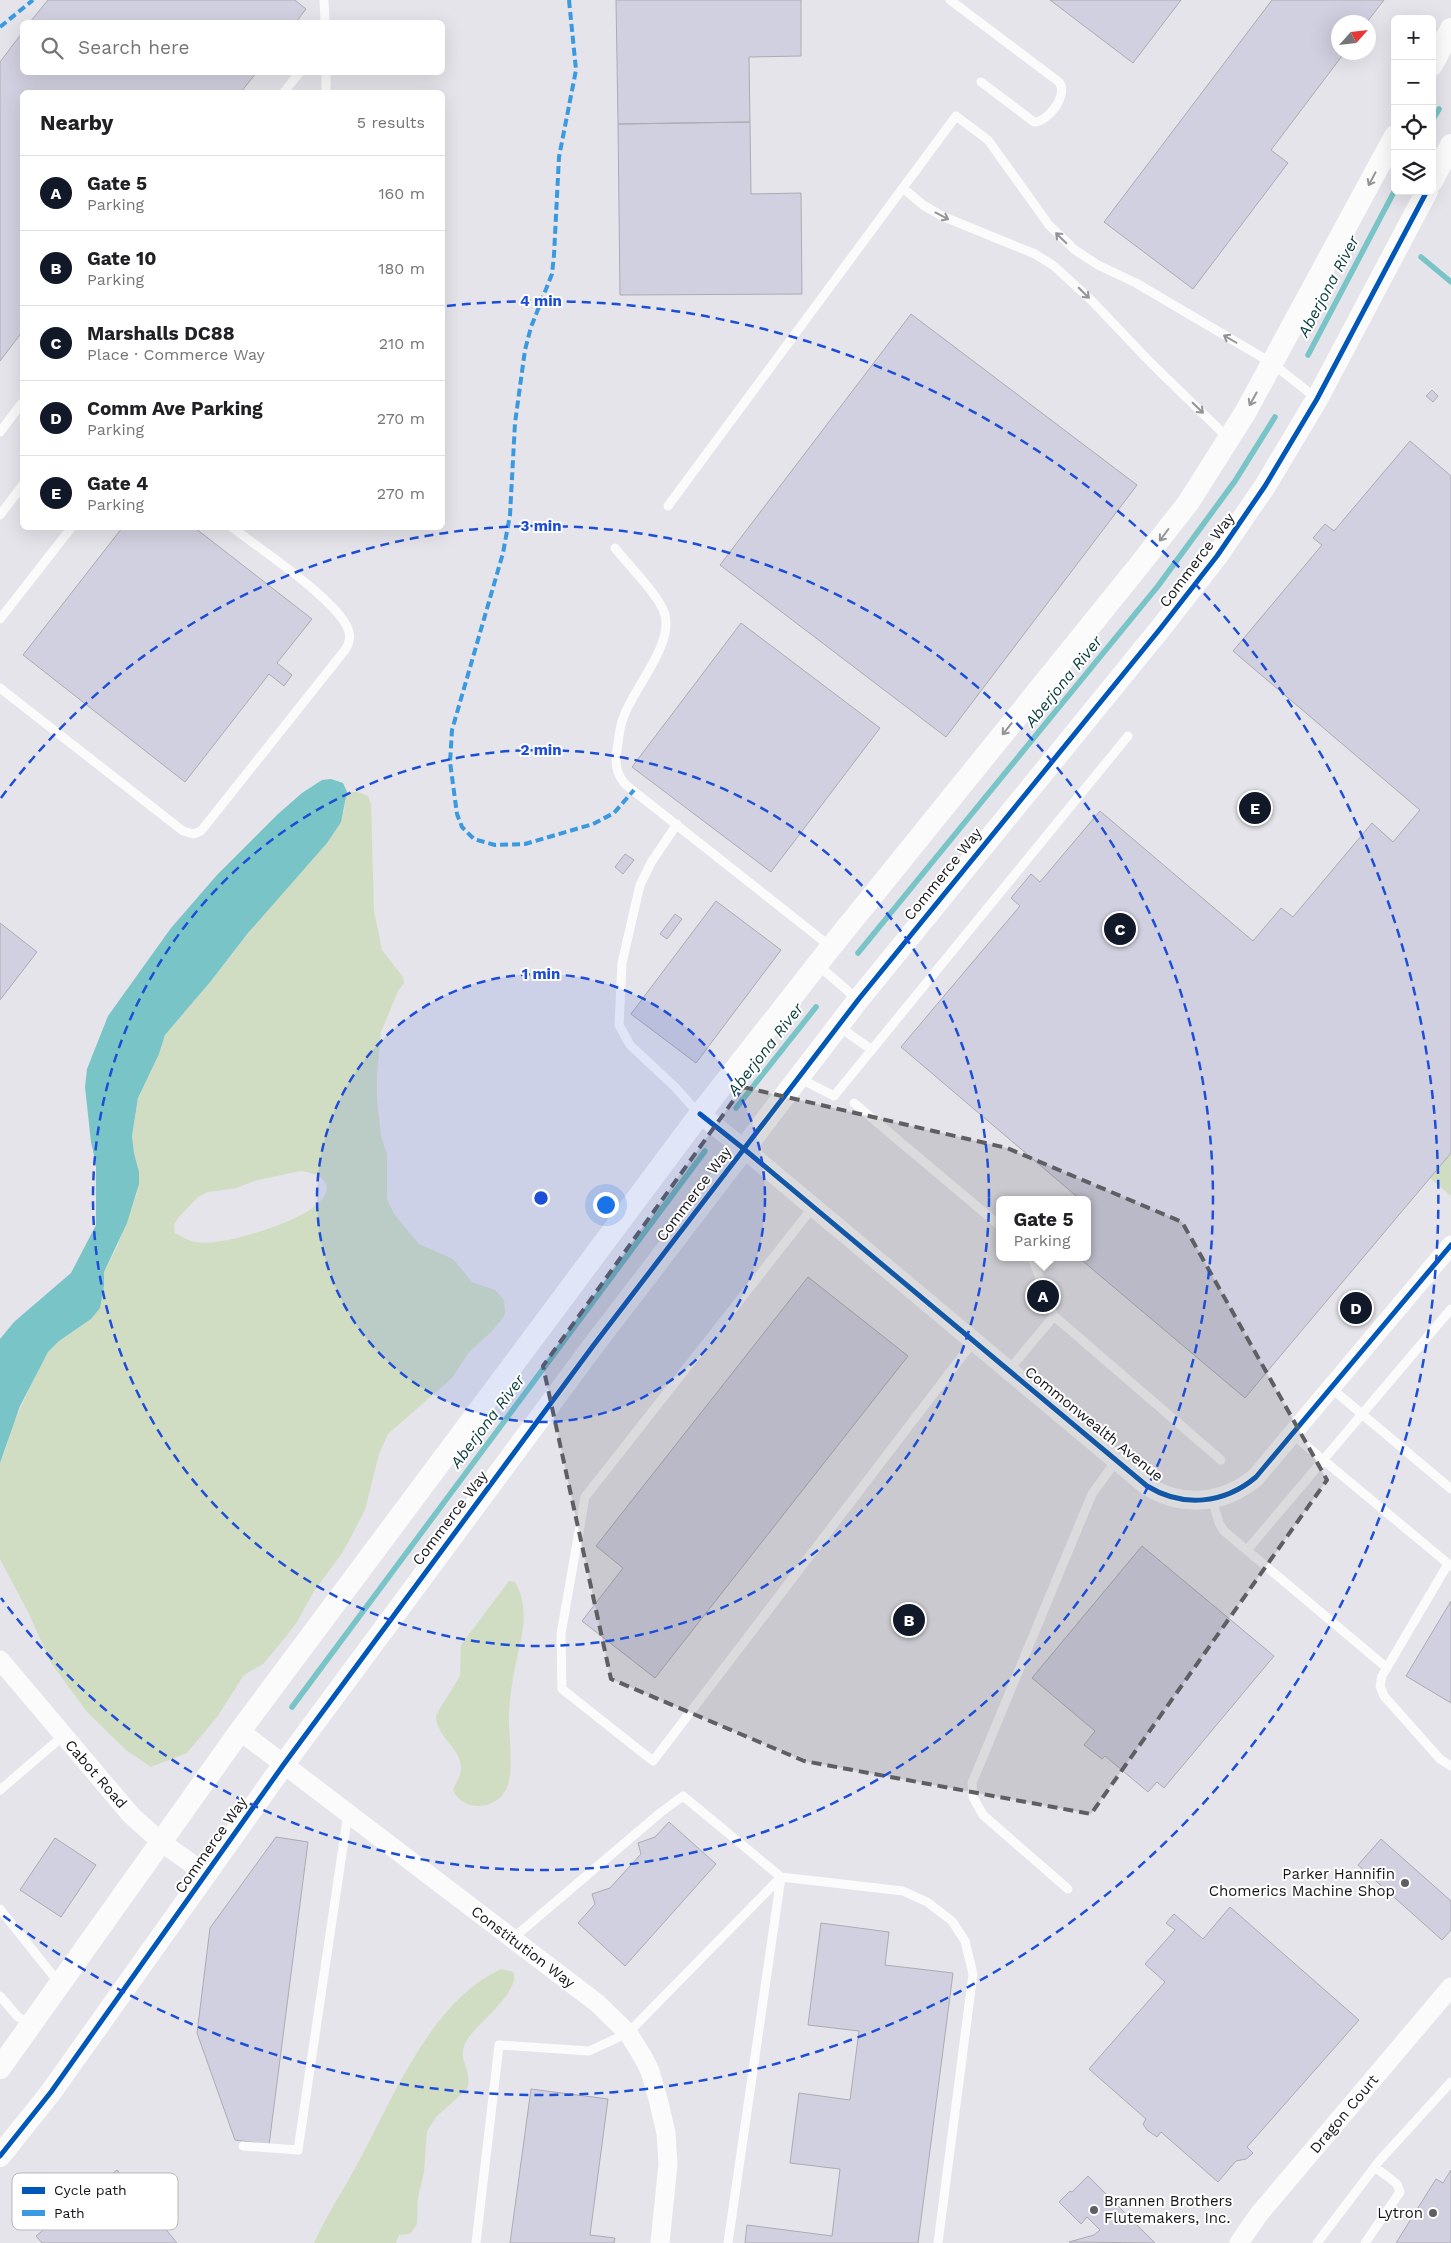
<!DOCTYPE html>
<meta charset="utf-8">
<style>
body{margin:0;font-family:"Work Sans",sans-serif;background:#f2f2f2;color:#202124}
.controls{position:absolute;right:15px;top:15px;display:grid;overflow:hidden;border-radius:8px;box-shadow:0 5px 20px #0002}
.controls button{width:45px;height:45px;display:grid;place-items:center;padding:0;border:0;border-bottom:1px solid #e0e0e0;background:#fff;color:#202124;font:25px sans-serif}
.compass{position:absolute;left:1331px;top:15px;width:45px;height:45px;border-radius:50%;background:#fff;box-shadow:0 5px 20px #0002;rotate:63deg}
.you{position:absolute;left:605px;top:1204px;width:18px;height:18px;margin:-12px;border:4px solid #fff;border-radius:50%;background:#1a73e8;box-shadow:0 0 0 8px #1a73e833}
.badge{display:grid;place-items:center;width:32px;height:32px;border-radius:50%;background:#111827;color:#fff;font-size:16px;font-weight:700}
.pin{position:absolute;translate:-50% -50%;border:2px solid #fff;box-shadow:0 1px 5px #0006}
.popup{position:absolute;left:996px;top:1196px;width:95px;height:65px;box-sizing:border-box;display:grid;place-content:center;border-radius:8px;background:#fff;filter:drop-shadow(0 1px 4px #0005);font-size:16px;white-space:nowrap;color:#757577}
.popup b{font-size:19px;color:#202124}
.popup::after{content:'';position:absolute;left:50%;top:100%;margin-left:-10px;border:10px solid transparent;border-top-color:#fff}
.list{margin:0;padding:0;list-style:none}
h2{display:flex;justify-content:space-between;align-items:center;height:65px;margin:0;padding:0 20px;font-size:21px}
h2 small{font-size:16px;font-weight:400;color:#757577}
.list li{display:grid;grid-template-columns:32px 1fr auto;gap:15px;align-items:center;box-sizing:border-box;height:75px;padding:0 20px;border-top:1px solid #e0e0e0}
.list b{display:block;font-size:19px;white-space:nowrap}
.list p{margin:0;font-size:16px;white-space:nowrap;color:#757577}
.list em{font-size:16px;font-style:normal;color:#757577}
.icon{flex:none;width:28px;height:28px;fill:none;stroke:currentColor;stroke-width:2;stroke-linecap:round;stroke-linejoin:round}
.map{position:relative;flex:none;width:1451px;height:2243px;overflow:hidden}
.search{position:absolute;background:#fff;box-shadow:0 5px 20px #0002;left:20px;top:20px;width:425px;height:55px;display:flex;align-items:center;gap:12px;box-sizing:border-box;padding:0 18px;border-radius:8px;color:#757577;font-size:19px}
.panel{position:absolute;background:#fff;box-shadow:0 5px 20px #0002;left:20px;top:90px;width:425px;height:440px;border-radius:8px}
.map>svg:first-child{display:block}
</style>
<div class="map">
<svg width="1451" height="2243" viewBox="0 0 1451 2243">
<rect width="100%" height="100%" fill="#e4e4ea"/>
<path fill="#d1ddc3" fill-rule="evenodd" d="M 347,792 L 358,792 L 368,796 L 371,804 L 374,911 L 382,950 L 403,977 L 404,983 L 398,991 L 381,1032 L 377,1073 L 377,1100 L 381,1136 L 387,1154 L 387,1199 L 394,1214 L 419,1244 L 453,1259 L 472,1282 L 495,1290 L 504,1300 L 505,1313 L 503,1318 L 491,1332 L 469,1352 L 452,1378 L 388,1434 L 379,1454 L 365,1510 L 343,1552 L 314,1591 L 297,1622 L 280,1644 L 263,1664 L 244,1675 L 217,1717 L 187,1753 L 151,1767 L 126,1750 L 87,1712 L 51,1663 L 29,1614 L 0,1559 L 0,1463 L 7,1445 L 11,1429 L 38,1369 L 48,1352 L 59,1341 L 91,1319 L 104,1286 L 104,1272 L 117,1247 L 137,1193 L 139,1172 L 134,1153 L 132,1136 L 138,1098 L 159,1054 L 165,1035 L 211,981 L 344,811 ZM 300,1171 C 324,1173 338,1188 315,1206 C 295,1223 222,1247 196,1242 C 188,1241 181,1236 175,1233 L 174,1225 L 179,1217 L 198,1197 L 208,1192 L 237,1188 L 254,1181 Z
M 1451,1153 L 1451,1196 L 1430,1178 Z
M 509,1581 L 515,1582 C 531,1609 521,1639 515,1667 C 512,1682 510,1698 509,1712 C 508,1734 514,1765 508,1785 C 500,1810 463,1814 453,1790 C 455,1784 460,1777 461,1771 C 464,1750 435,1737 436,1715 L 460,1676 L 461,1645 Z
M 501,1969 L 513,1972 C 522,1989 479,2023 469,2037 C 453,2060 474,2067 467,2089 L 436,2117 L 427,2131 L 424,2172 L 418,2197 L 417,2224 L 410,2234 L 399,2235 L 396,2243 L 314,2243 C 328,2212 345,2188 360,2159 C 395,2094 431,2002 501,1969 Z"/>
<path fill="#78c4c6" d="M 331,779 L 343,783 L 347,792 L 341,822 L 327,843 L 248,933 L 211,981 L 165,1035 L 159,1054 L 138,1098 L 132,1136 L 134,1153 L 139,1172 L 139,1184 L 127,1223 L 104,1272 L 104,1286 L 100,1308 L 91,1319 L 59,1341 L 48,1352 L 20,1406 L 0,1463 L 0,1339 L 14,1322 L 71,1273 L 96,1225 L 96,1164 L 91,1142 L 85,1087 L 87,1069 L 108,1016 L 171,928 L 217,875 L 278,814 L 302,793 L 322,780 Z"/>
<g fill="none" stroke-linecap="round" stroke-linejoin="round">
<path stroke="#78c4c6" stroke-width="5.5" d="M 1432,121 L 1439,109
M 1421,257 L 1451,282
M 1308,355 L 1395,190
M 858,953 L 1158,586 L 1235,481 L 1275,417
M 736,1108 L 816,1007
M 292,1707 L 705,1151"/>
</g>
<path fill="#d1d0e0" stroke="#acabb0" d="M 48,0 L 295,0 L 306,9 L 296,22 L 30,22 Z
M 616,0 L 801,0 L 801,56 L 749,57 L 750,122 L 618,124 Z
M 1050,0 L 1181,0 L 1133,63 Z
M 1272,0 L 1384,0 L 1367,22 L 1338,22 L 1338,52 L 1345,52 L 1271,150 L 1288,163 L 1193,289 L 1104,222 Z
M 22,33 L 22,72 L 257,72 L 241,92 L 22,92 L 22,332 L 0,361 L 0,62 Z
M 750,122 L 751,194 L 801,193 L 802,294 L 620,295 L 618,124 Z
M 911,314 L 1137,485 L 946,737 L 720,565 Z
M 1432,390 L 1438,396 L 1433,402 L 1426,396 Z
M 1410,441 L 1451,476 L 1451,1153 L 1245,1398 L 1078,1257 L 1087,1257 L 1087,1211 L 1090,1207 L 1087,1204 L 1087,1200 L 1081,1200 L 901,1047 L 1020,906 L 1011,898 L 1031,874 L 1040,882 L 1100,811 L 1253,941 L 1281,908 L 1293,917 L 1372,823 L 1393,842 L 1420,810 L 1233,651 L 1322,545 L 1313,538 L 1325,524 L 1334,531 Z
M 122,528 L 195,528 L 312,619 L 277,663 L 292,675 L 284,686 L 269,674 L 185,782 L 23,655 Z
M 741,623 L 880,728 L 771,872 L 632,767 Z
M 625,854 L 634,860 L 623,874 L 615,867 Z
M 716,901 L 781,950 L 696,1063 L 631,1014 Z
M 675,914 L 682,919 L 667,939 L 660,934 Z
M 0,923 L 37,952 L 0,1000 Z
M 808,1277 L 908,1356 L 655,1678 L 582,1621 L 623,1568 L 596,1546 Z
M 1142,1546 L 1274,1656 L 1164,1788 L 1157,1782 L 1148,1792 L 1105,1756 L 1102,1759 L 1084,1745 L 1095,1731 L 1032,1678 Z
M 1451,1601 L 1451,1703 L 1406,1676 Z
M 669,1822 L 716,1864 L 625,1966 L 578,1923 L 595,1904 L 592,1894 L 610,1888 L 641,1854 L 638,1843 L 655,1837 Z
M 276,1837 L 308,1842 L 269,2145 L 235,2140 L 197,2033 L 210,1928 Z
M 55,1838 L 96,1865 L 61,1917 L 20,1890 Z
M 1381,1839 L 1451,1901 L 1451,1930 L 1442,1940 L 1358,1865 Z
M 1230,1907 L 1359,2020 L 1247,2147 L 1253,2153 L 1251,2155 L 1246,2159 L 1236,2161 L 1218,2182 L 1161,2132 L 1157,2137 L 1147,2130 L 1143,2124 L 1146,2119 L 1089,2069 L 1165,1982 L 1145,1964 L 1175,1930 L 1166,1923 L 1174,1914 L 1203,1939 Z
M 821,1923 L 889,1932 L 885,1965 L 953,1973 L 918,2243 L 745,2243 L 747,2225 L 832,2236 L 840,2169 L 790,2163 L 799,2093 L 850,2100 L 859,2031 L 808,2025 Z
M 531,2089 L 608,2099 L 590,2235 L 615,2238 L 614,2243 L 510,2243 Z
M 117,2170 L 177,2243 L 42,2243 L 36,2236 Z
M 1451,2170 L 1451,2243 L 1396,2243 L 1436,2179 L 1443,2183 Z
M 1088,2176 L 1155,2243 L 1069,2242 L 1094,2235 L 1100,2230 L 1087,2217 L 1081,2224 L 1059,2202 L 1070,2191 L 1072,2192 Z"/>
<g fill="none" stroke-linecap="round" stroke-linejoin="round">
<path stroke="#fbfbfc" stroke-width="9" d="M 324,0 L 325,22
M 950,0 L 1059,82 C 1069,95 1048,122 1034,122 L 981,82
M 326,72 L 326,92
M 284,92 L 300,72
M 903,188 L 923,205 L 942,216 L 1035,254 L 1054,266 L 1091,300 L 1150,362 L 1229,439
M 0,432 L 22,403
M 668,506 L 956,116 L 988,140 L 1049,225 L 1075,250 L 1098,265 L 1136,283 L 1272,363 L 1317,399
M 0,515 L 22,486
M 615,548 C 628,565 660,596 665,615 C 673,645 634,688 624,716 C 619,727 619,738 617,750 C 615,764 616,774 626,785 L 831,947
M 0,619 L 71,528
M 0,688 L 183,831 L 193,834 L 201,831 L 345,650 C 349,644 351,636 348,629 C 337,600 259,548 233,528
M 677,824 L 652,861 L 640,885 L 622,963 L 619,1025 L 630,1045 L 675,1087 L 699,1114
M 818,965 L 857,999
M 838,1026 L 872,1050
M 799,1078 L 834,1096 L 1128,736
M 854,1103 L 999,1225
M 813,1207 L 585,1497 L 561,1634 L 562,1689 L 653,1761 L 973,1342
M 1032,1257 L 1054,1316
M 1008,1371 L 1054,1316 L 1221,1460
M 1331,1388 L 1451,1489
M 1292,1434 L 1451,1566
M 1212,1499 L 1219,1523 L 1224,1531 L 1387,1668
M 1247,1550 L 1451,1309
M 1448,1564 L 1382,1676 L 1380,1686 L 1384,1696 L 1440,1759 L 1451,1766
M 0,1790 L 63,1736
M 1068,1889 L 983,1815 L 973,1797 L 972,1783 L 1092,1494 L 1116,1461
M 0,1909 L 59,1983
M 512,1939 L 660,1813 L 683,1796 L 781,1877 L 728,2243
M 0,1996 L 17,2016 L 30,2025
M 243,2146 L 298,2150 L 348,1813
M 476,2243 L 499,2045 L 589,2051 L 628,2033 L 781,1877 L 903,1891 L 927,1902 L 952,1921 L 965,1941 L 973,1974 L 938,2243
M 1317,2243 L 1380,2160 L 1451,2082
M 1365,2243 L 1400,2192 L 1397,2184 L 1375,2167"/>
<path stroke="#fbfbfc" stroke-width="19" d="M 700,1114 L 744,1149 L 1147,1486 C 1183,1508 1224,1504 1256,1477 L 1451,1245
M 0,1660 L 131,1815 L 161,1842 L 205,1873
M 240,1731 L 597,2003 L 628,2033 L 643,2057 L 650,2071 L 658,2099 L 666,2133 L 668,2164 L 660,2243
M 1239,2243 L 1259,2214 L 1451,1987"/>
<path stroke="#fbfbfc" stroke-width="22" d="M 1432,65 L 1451,29
M 1432,181 L 1451,145
M 0,2068 L 240,1731 L 700,1114 L 831,947 L 1137,568 L 1188,503 L 1245,413 L 1395,136
M 0,2156 L 51,2092 L 284,1764 L 593,1346 L 858,1000 L 1160,629 L 1217,556 L 1265,486 L 1317,399 L 1427,191"/>
<path stroke="#3b9adf" stroke-width="4" stroke-dasharray="8 4" stroke-linecap="butt" d="M 569,0 L 576,70 L 559,157 L 554,255 L 552,274 L 531,327 L 525,350 L 515,423 L 510,515 L 503,553 L 452,730 L 450,762 L 457,814 L 462,827 L 474,839 L 495,845 L 525,844 L 593,824 L 614,813 L 634,790
M 0,27 L 33,0"/>
<g stroke="#fff" stroke-width="8">
<path id="cycleway" d="M 700,1114 L 744,1149 L 1147,1486 C 1183,1508 1224,1504 1256,1477 L 1451,1245
M 0,2156 L 51,2092 L 284,1764 L 593,1346 L 858,1000 L 1160,629 L 1217,556 L 1265,486 L 1317,399 L 1427,191"/>
</g>
<use href="#cycleway" stroke="#0057b8" stroke-width="5"/>
</g>
<defs><path id="oneway-shaft" d="M-6 0H5M1.5-3L5.5 0L1.5 3" fill="none" stroke-width="1.6" stroke-linecap="round" stroke-linejoin="round" transform="scale(1.25)"/></defs>
<g stroke="#949496">
<use href="#oneway-shaft" transform="translate(1372 179) rotate(118)"/>
<use href="#oneway-shaft" transform="translate(942 216) rotate(28)"/>
<use href="#oneway-shaft" transform="translate(1061 238) rotate(-136)"/>
<use href="#oneway-shaft" transform="translate(1084 293) rotate(45)"/>
<use href="#oneway-shaft" transform="translate(1230 339) rotate(-150)"/>
<use href="#oneway-shaft" transform="translate(1253 399) rotate(119)"/>
<use href="#oneway-shaft" transform="translate(1198 408) rotate(44)"/>
<use href="#oneway-shaft" transform="translate(1164 535) rotate(127)"/>
<use href="#oneway-shaft" transform="translate(1007 729) rotate(129)"/>
</g>
<path fill="#5e5e63" fill-opacity="0.2" stroke="#5e5e63" stroke-width="4" stroke-dasharray="10 6" stroke-linejoin="round" d="M 743,1087 L 1007,1148 L 1182,1222 L 1327,1480 L 1091,1814 L 804,1761 L 611,1679 L 543,1366 Z"/>
<circle cx="541" cy="1198" r="224" fill="#1d4ed8" fill-opacity=".12"/>
<g fill="none" stroke="#1d4ed8" stroke-width="2.5" stroke-dasharray="9 6">
<circle cx="541" cy="1198" r="224"/>
<circle cx="541" cy="1198" r="448"/>
<path d="M1 798A672 672 0 1 1 1 1598"/>
<path d="M447 306A897 897 0 1 1 1 1914"/>
</g>
<g fill="#5e5e63" stroke="#fff" stroke-width="2">
<circle cx="1405" cy="1883" r="5"/>
<circle cx="1094" cy="2210" r="5"/>
<circle cx="1433" cy="2213" r="5"/>
</g>
<g text-anchor="middle" stroke-width="4" stroke-linejoin="round" paint-order="stroke">
<g font-size="15" fill="#16161a" stroke="#fff">
<text transform="translate(1197 560) rotate(-53)" y="5">Commerce Way</text>
<text transform="translate(943 874) rotate(-51)" y="5">Commerce Way</text>
<text transform="translate(694 1194) rotate(-53)" y="5">Commerce Way</text>
<text transform="translate(1094 1424) rotate(39)" y="5">Commonwealth Avenue</text>
<text transform="translate(450 1518) rotate(-53)" y="5">Commerce Way</text>
<text transform="translate(96 1774) rotate(49)" y="5">Cabot Road</text>
<text transform="translate(211 1845) rotate(-55)" y="5">Commerce Way</text>
<text transform="translate(523 1947) rotate(37)" y="5">Constitution Way</text>
<text transform="translate(1344 2114) rotate(-50)" y="5">Dragon Court</text>
</g>
<g font-size="15" fill="#16161a" stroke="#fff" text-anchor="end">
<text x="1395" y="1879">Parker Hannifin<tspan x="1395" dy="17">Chomerics Machine Shop</tspan></text>
<text x="1104" y="2206" text-anchor="start">Brannen Brothers<tspan x="1104" dy="17">Flutemakers, Inc.</tspan></text>
<text x="1423" y="2218">Lytron</text>
</g>
<g font-size="16" font-style="italic" fill="#083c3c" stroke="#fff">
<text transform="translate(1328 286) rotate(-62)" y="6">Aberjona River</text>
<text transform="translate(1063 681) rotate(-51)" y="6">Aberjona River</text>
<text transform="translate(765 1049) rotate(-52)" y="6">Aberjona River</text>
<text transform="translate(487 1421) rotate(-53)" y="6">Aberjona River</text>
</g>
</g>
<rect x="12" y="2173" width="166" height="57" rx="8" fill="#fff" stroke="#b9b9ba" stroke-width="1"/>
<rect x="22" y="2187" width="23" height="7" fill="#0057b8"/>
<rect x="22" y="2210" width="23" height="6" fill="#3b9adf"/>
<g font-size="14" fill="#16161a">
<text x="54" y="2195">Cycle path</text>
<text x="54" y="2218">Path</text>
</g>
<circle cx="541" cy="1198" r="8" fill="#1d4ed8" stroke="#fff" stroke-width="2.5"/>
<g font-size="15" text-anchor="middle" font-weight="bold" fill="#1d4ed8" stroke="#fff" stroke-width="4" stroke-linejoin="round" paint-order="stroke">
<text x="541" y="306">4 min</text>
<text x="541" y="531">3 min</text>
<text x="541" y="755">2 min</text>
<text x="541" y="979">1 min</text>
</g>
</svg>
<div class="controls">
<button>+</button>
<button>−</button>
<button><svg class="icon" aria-label="locate" viewBox="0 0 24 24"><circle cx="12" cy="12" r="6"/><path d="M12 2v4M12 18v4M2 12h4M18 12h4"/></svg></button>
<button><svg class="icon" aria-label="layers" viewBox="0 0 24 24"><path d="M12 4l9 5-9 5-9-5zM3 14l9 5 9-5"/></svg></button>
</div>
<svg class="compass" viewBox="-18 -18 36 36"><path d="M0-13l5 13h-10z" fill="#e53935"/><path d="M0 13l5-13h-10z" fill="#757577"/></svg>
<div class="you"></div>
<div class="pin badge" style="left:1043px;top:1296px">A</div>
<div class="popup"><b>Gate 5</b>Parking</div>
<div class="pin badge" style="left:909px;top:1620px">B</div>
<div class="pin badge" style="left:1120px;top:929px">C</div>
<div class="pin badge" style="left:1356px;top:1308px">D</div>
<div class="pin badge" style="left:1255px;top:808px">E</div>
<div class="search"><svg class="icon" aria-label="search" viewBox="0 0 24 24"><circle cx="10" cy="10" r="6"/><path d="M15 15l6 6"/></svg>Search here</div>
<section class="panel">
<h2>Nearby<small>5 results</small></h2>
<ul class="list">
<li><span class="badge">A</span><div><b>Gate 5</b><p>Parking</p></div><em>160 m</em></li>
<li><span class="badge">B</span><div><b>Gate 10</b><p>Parking</p></div><em>180 m</em></li>
<li><span class="badge">C</span><div><b>Marshalls DC88</b><p>Place · Commerce Way</p></div><em>210 m</em></li>
<li><span class="badge">D</span><div><b>Comm Ave Parking</b><p>Parking</p></div><em>270 m</em></li>
<li><span class="badge">E</span><div><b>Gate 4</b><p>Parking</p></div><em>270 m</em></li>
</ul>
</section>
</div>
